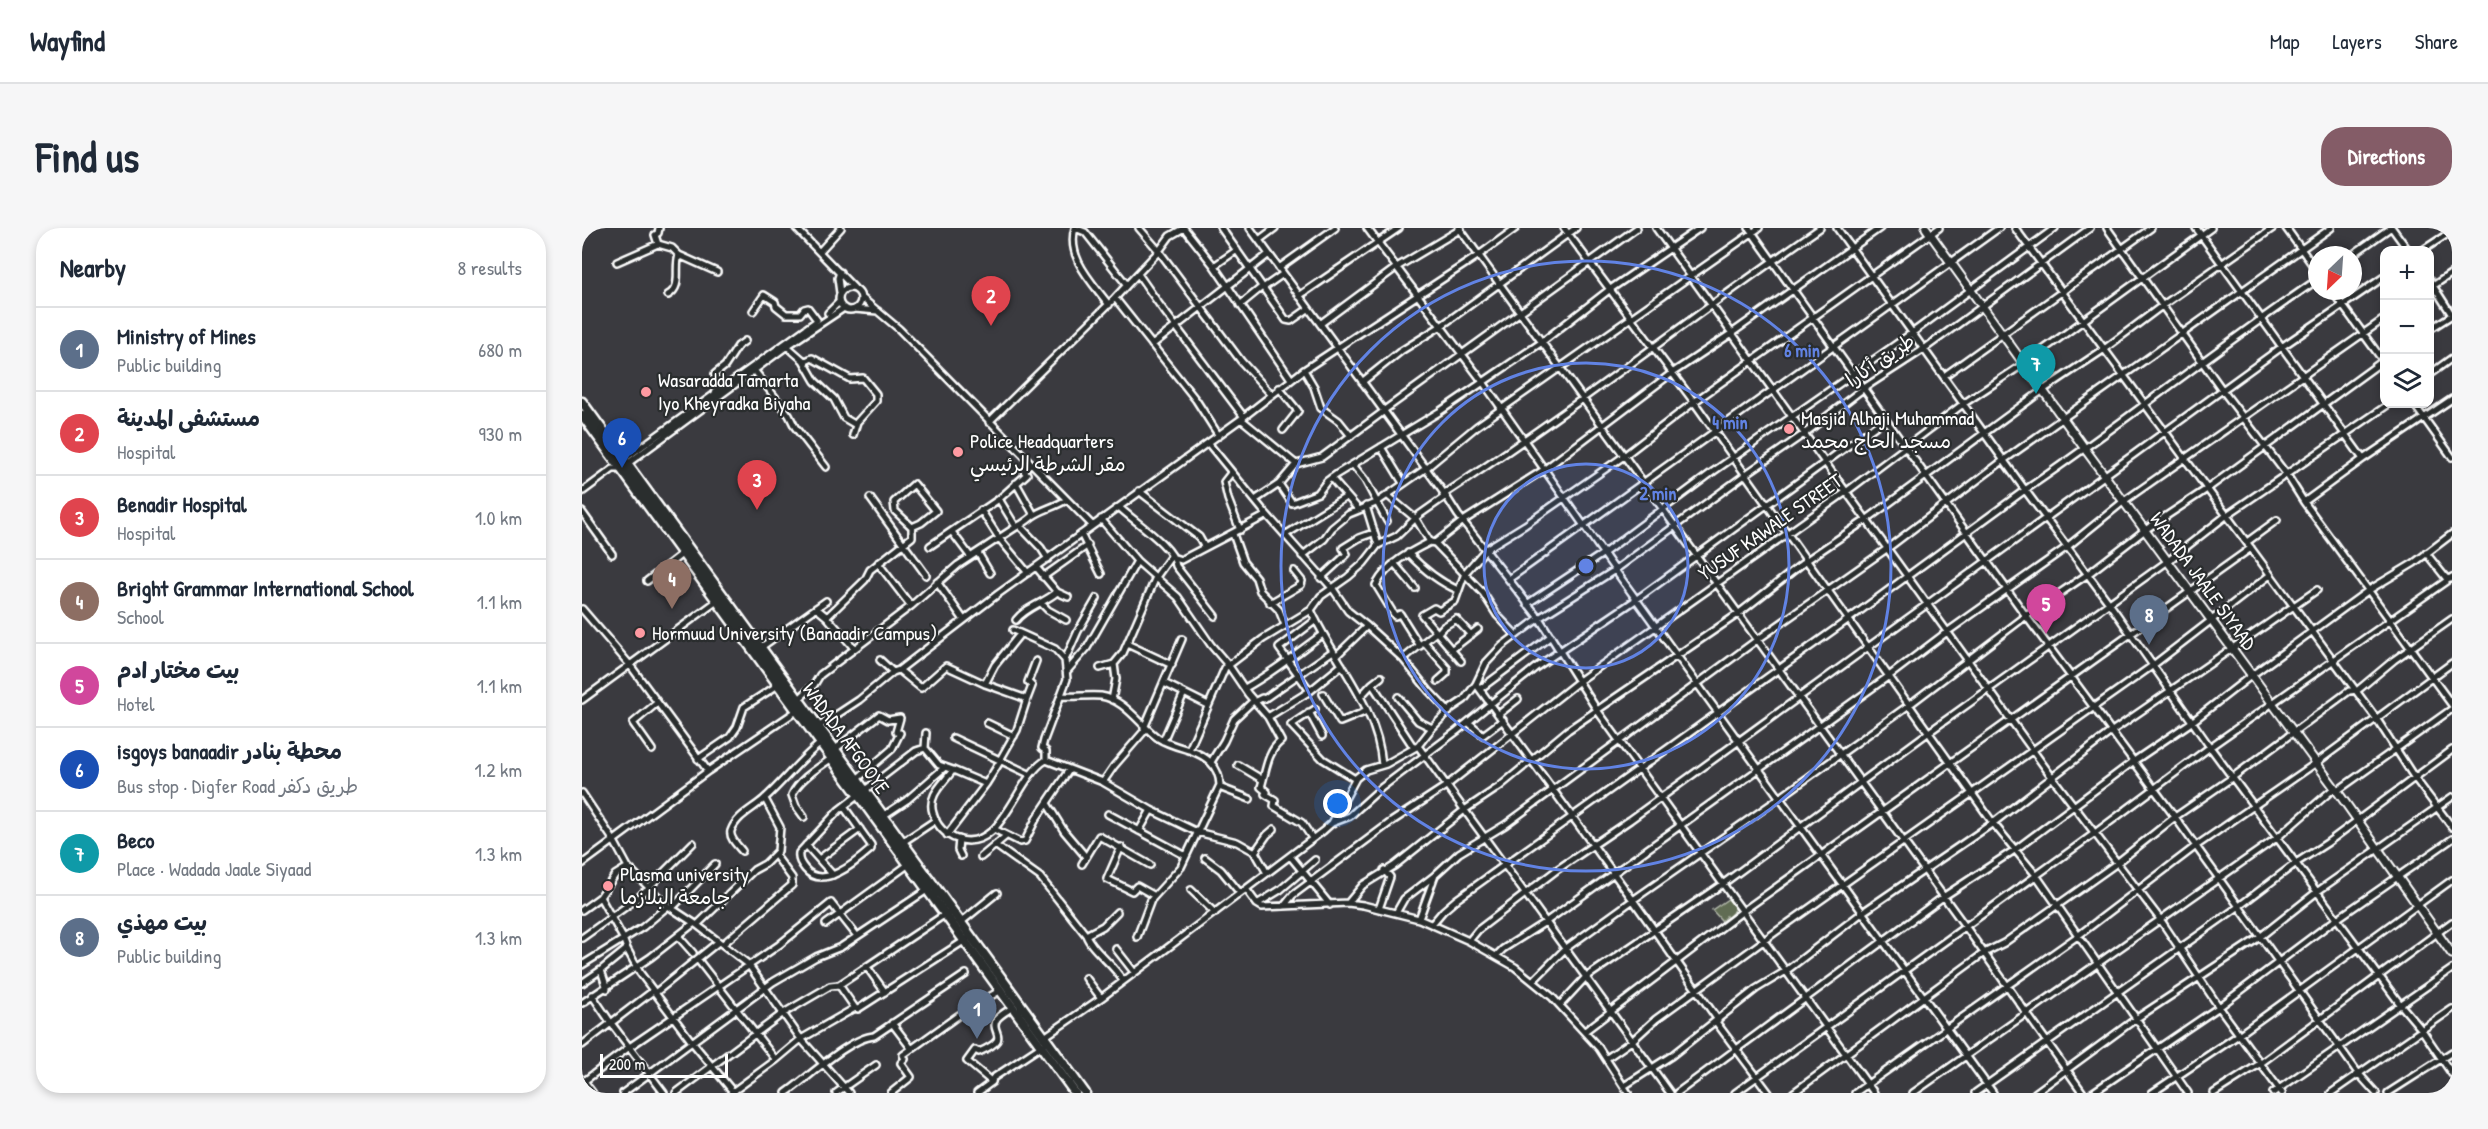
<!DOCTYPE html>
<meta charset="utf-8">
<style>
body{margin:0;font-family:"Patrick Hand","Playpen Sans Arabic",sans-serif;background:#f6f6f7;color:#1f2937}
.controls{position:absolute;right:18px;top:18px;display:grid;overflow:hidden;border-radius:12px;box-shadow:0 3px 9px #0003}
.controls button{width:54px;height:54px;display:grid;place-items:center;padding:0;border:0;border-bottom:2px solid #e0e1e3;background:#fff;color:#1f2937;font:30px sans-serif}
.compass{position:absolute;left:1726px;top:18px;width:54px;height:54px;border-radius:50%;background:#fff;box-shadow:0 3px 9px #0003;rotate:205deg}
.scale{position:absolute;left:18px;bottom:15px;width:128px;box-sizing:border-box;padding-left:6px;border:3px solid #fff;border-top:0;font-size:16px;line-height:21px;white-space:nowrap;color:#fff;-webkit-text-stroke:4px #2a2d2e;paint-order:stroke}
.you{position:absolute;left:756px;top:576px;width:21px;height:21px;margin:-15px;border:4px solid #fff;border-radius:50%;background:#1a73e8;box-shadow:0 0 0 9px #1a73e833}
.badge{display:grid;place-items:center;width:39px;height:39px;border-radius:50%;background:#845c67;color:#fff;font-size:20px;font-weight:700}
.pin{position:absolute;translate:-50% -50px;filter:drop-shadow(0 2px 3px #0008)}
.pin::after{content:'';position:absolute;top:32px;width:21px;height:18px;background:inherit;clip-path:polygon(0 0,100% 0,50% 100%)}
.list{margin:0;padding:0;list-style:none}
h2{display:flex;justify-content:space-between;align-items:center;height:78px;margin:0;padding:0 24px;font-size:26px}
h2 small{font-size:20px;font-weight:400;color:#747a83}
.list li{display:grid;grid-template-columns:39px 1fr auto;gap:18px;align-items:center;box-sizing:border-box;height:84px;padding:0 24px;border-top:2px solid #e0e1e3}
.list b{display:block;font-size:22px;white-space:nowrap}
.list p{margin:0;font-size:20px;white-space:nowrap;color:#747a83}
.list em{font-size:20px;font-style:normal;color:#747a83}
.icon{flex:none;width:33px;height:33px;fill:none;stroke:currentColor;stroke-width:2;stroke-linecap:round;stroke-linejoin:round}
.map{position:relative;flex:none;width:1870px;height:865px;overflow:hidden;border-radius:24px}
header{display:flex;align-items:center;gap:36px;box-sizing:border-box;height:84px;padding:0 30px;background:#fff;border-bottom:2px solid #e0e1e3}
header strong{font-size:28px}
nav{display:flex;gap:33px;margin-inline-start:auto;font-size:21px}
.intro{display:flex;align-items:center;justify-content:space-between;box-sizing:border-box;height:144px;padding:0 36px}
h1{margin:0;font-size:42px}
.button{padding:15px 27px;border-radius:24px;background:#845c67;color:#fff;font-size:21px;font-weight:700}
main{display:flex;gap:36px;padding:0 36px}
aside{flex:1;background:#fff;border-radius:24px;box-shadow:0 3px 9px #0003}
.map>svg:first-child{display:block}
</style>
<header>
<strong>Wayfind</strong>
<nav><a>Map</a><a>Layers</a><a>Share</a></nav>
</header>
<div class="intro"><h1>Find us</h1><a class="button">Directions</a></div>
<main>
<aside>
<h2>Nearby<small>8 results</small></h2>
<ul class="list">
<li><span class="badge" style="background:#5c6f8a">1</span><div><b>Ministry of Mines</b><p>Public building</p></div><em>680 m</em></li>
<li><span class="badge" style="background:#e0444e">2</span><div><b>مستشفى المدينة</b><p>Hospital</p></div><em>930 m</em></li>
<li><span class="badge" style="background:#e0444e">3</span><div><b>Benadir Hospital</b><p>Hospital</p></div><em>1.0 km</em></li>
<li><span class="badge" style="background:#8d6e63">4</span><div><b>Bright Grammar International School</b><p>School</p></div><em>1.1 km</em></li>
<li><span class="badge" style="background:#d1479c">5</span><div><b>بيت مختار ادم</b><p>Hotel</p></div><em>1.1 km</em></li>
<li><span class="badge" style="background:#1a4fb4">6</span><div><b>isgoys banaadir محطة بنادر</b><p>Bus stop · Digfer Road طريق دكفر</p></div><em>1.2 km</em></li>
<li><span class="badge" style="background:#0f9aa8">7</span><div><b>Beco</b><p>Place · Wadada Jaale Siyaad</p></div><em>1.3 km</em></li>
<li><span class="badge" style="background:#5c6f8a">8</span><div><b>بيت مهذي</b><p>Public building</p></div><em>1.3 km</em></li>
</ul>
</aside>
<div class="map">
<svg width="1870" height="865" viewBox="0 0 1870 865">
<rect width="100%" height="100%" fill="#3a3a3f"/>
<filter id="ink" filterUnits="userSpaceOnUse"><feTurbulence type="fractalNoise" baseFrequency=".0167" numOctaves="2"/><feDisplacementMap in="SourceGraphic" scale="12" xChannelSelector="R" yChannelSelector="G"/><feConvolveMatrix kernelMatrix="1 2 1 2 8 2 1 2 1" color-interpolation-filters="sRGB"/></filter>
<g filter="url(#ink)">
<path fill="#616c53" stroke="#b0b6a9" stroke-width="1.5" d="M 1146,671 L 1154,681 L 1145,690 L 1144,688 L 1140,693 L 1130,682 Z"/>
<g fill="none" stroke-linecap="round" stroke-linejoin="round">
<g stroke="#fff" stroke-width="10">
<path id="minor" d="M 214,0 L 272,60
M 493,0 L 503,4 L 545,57 L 533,70
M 493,0 C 484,30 511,55 527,77
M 639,0 L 704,92 L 709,93 L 726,81
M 668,0 L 864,268 L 876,287 L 957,390 L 1015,482 L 1292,865
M 785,0 L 901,154 L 1033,342 L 1411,865
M 877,0 L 1383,698 L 1501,865
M 982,0 L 1112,174 L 1411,595 L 1454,647 L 1606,865
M 1074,0 L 1470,549 L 1578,691 L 1637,779 L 1700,865
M 1167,0 L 1444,388 L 1593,589 L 1776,845 L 1794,865
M 1255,0 L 1443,262 L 1527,375 L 1628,519 L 1818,776 L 1840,802 L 1870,846
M 1433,0 L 1794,490 L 1832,549 L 1870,599
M 1525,0 L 1641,163 L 1705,247 L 1722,274 L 1870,477
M 1614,0 L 1781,231
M 1704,0 L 1735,43
M 1810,0 L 1826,22
M 677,12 L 693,0
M 76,16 L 73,7 L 76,5 L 77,0
M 655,22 L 632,38 L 709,151
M 1841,22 L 1870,3
M 238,23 L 259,0
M 97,27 L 135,44
M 1770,27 L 1808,0
M 35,34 L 76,16 L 90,20 L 97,27 C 92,41 101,59 86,67
M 632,38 L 602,0 L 588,8 L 577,23 L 659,133 L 689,166
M 697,40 L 753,0
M 258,44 L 256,50 L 258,65
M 556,46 L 577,76 L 662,189
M 1848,53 L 1870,87
M 545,57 L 577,23 L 557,0
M257 71a11 11 0 1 1 22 0a11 11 0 1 1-22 0Z
M 681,60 L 701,46
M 1848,60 L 1870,45
M 1750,63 L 1802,134
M 717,68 L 817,0
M 280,70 L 317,101 L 510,297
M 658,77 L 680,59
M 272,81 L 296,83
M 171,83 L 182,67 L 193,74 L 194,78 L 204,86 L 218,86 L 222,81 L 226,80 L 235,92
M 246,85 L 257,74
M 738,96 L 815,39 L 879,1
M 1848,101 L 1870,87
M 570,117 L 687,26
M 205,118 L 221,132 L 233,153 L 252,171 L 262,190 L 274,197
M 221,132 L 224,133 L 230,130 L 268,151 L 281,150 L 294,166 L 294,173 L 275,194 L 271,207
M 172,142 L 207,187 L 213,199 L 244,239
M 722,142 L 732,159 L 739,180 L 757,193 L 769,208
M 1848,146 L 1870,130
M 1362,148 L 1569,0
M 780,154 L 819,123 L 859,98 L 994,0
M 697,160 L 716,183 L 701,202
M 133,165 L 135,160 L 133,146 L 143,138 L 156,118 L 163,113
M 1832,176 L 1870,229
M 801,183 L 1055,0
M 659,191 L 714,236
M 407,194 L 533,70 L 614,172 L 637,208
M 626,215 L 680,281 L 751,361 L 766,383 L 785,398
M 799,219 L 821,255
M 41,232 L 233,94
M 771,237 L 783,252 L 805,293
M 649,245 L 642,254 L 646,271 L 658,302
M 749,250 L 776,281
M 434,255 L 452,287
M 697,256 L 710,275 L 736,265 L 745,253 L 755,246 L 857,184 L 960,114 L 1027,62 L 1118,0
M 557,263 L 617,309 L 622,318
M 0,264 L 31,241 L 39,241 L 45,236 L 205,118 L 262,80
M 805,267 L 834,291 L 848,314 L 853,315 L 901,365 L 915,387 L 934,407
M 861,267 C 990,183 1111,87 1238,0
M 288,270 L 344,347
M 417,271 L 434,299
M 673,272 L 697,256 L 714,236 L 740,229 L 801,184
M 1722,274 L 1781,231 L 1870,171
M 784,278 L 796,317
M 537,279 C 551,293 592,318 594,338 L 633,388
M 399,282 L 417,310 L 446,345
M 0,284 L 30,326
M 519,291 L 555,333 L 596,369 L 629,417 L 647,438 L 666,466 L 686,489 L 699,513 C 685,524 684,543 679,559 L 685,564 L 683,566 L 693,572 L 692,578 L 720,595 L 730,610
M 438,298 L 459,320 L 466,331
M 370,304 L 388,328
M 499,306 L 519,346
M 651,306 L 661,334 L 674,350 L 678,363 L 697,382 L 703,397
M 703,307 L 764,269
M 1665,314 L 1695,292
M 853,315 L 881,293 L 963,241 L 1090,145 L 1150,105 L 1298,0
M 348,318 L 417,271 L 445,246 L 442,243 L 448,235
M 396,325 L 408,345
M 826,325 C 841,341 857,354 876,362
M 1844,325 L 1864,350 L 1869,351
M 720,328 L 742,311 L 750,300 L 767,286 L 794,275 L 843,241 L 895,198 L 1177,0
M 593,330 L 599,332 L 685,287
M 296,335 L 329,378
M 812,335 L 833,360
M 454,339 L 475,364 L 486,369
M 461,349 L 506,317
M 739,350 L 765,326 L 761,320 L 777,310 L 791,305
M 927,351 L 1417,0
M 65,353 L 100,326
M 355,354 L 382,392
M 459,375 L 466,382 L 484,392
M 688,375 L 719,357 L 720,353 L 712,343
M 945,376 L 1022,325 L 1132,243 L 1330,105 L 1473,0
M 234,380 L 245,389 L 272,420
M 0,381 L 48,437 L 126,543
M 245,389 L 283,352 L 288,342 L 330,309 L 330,299 L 313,283 L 312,274 L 332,256 L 354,283 L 339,295 L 330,299
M 434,392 C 444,379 462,375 475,364
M 431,402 L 473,421 L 483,432 L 485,451 L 462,512 L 460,520 L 464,523 L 464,532
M 856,405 L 861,399 L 874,391 L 889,407
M 843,415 L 865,440 L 865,445 L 856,453
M 545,416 L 590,437
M 838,418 L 818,386 L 813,388 L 794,357 C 806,335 826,325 848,314
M 178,420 L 244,373
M 869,422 L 896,401
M 754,428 L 785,398 L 821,431 L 847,463 L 867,484
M 821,431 L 854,404
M 298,432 L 311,444
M 483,432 L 496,403 L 515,370
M 879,433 L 840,387 L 852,380 L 857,383 L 873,373 L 883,345 L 904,321 L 943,297 L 1042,228 L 1112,174 L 1357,0
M 518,440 L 532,436 L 541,425 L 574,349 L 589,328
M 317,442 L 339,460 L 364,438 L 403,456 L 445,471 L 435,502 L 418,532
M 485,443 L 505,420 L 555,333
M 582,455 L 626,477
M 403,456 L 413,437 L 438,406
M 790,456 L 832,520
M 894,456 L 1051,672 L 1199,569 L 1327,477 L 1444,388 L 1506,346 L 1563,302 L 1625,261 L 1802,132
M 663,460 C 692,444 714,425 741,406
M 898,461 L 969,408
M 728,463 L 697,420 L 734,392
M 741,466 L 758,494 L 785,483
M 480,468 C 493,469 506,467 519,468 C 542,471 558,497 576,510 C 585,516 597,519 607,522
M 778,469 L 790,456 L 799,449
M 816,469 L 836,493 L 850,500
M 445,471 L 450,458 L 446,454 L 454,433
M 0,472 L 135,373
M 216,472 L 232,457 L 238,447 L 329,378 L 376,337 L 434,299 C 442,296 444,293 451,288 C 459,282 473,279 484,272
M 530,472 L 534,451 L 532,436
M 672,474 L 680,470 L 682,471 L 751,423
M 733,481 L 709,497 L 741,531 L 773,551
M 727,484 L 740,508
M 917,486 L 936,471
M 686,489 L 728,463 L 760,437
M 886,494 L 901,507 L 921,492
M 405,495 L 432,508
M 236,499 L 277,472 L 311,444 L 317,442 L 416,366 L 659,191 L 722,142 L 897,27 L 934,0
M 562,500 L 600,411
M 344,505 L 343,520 L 357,537 L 371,542 C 362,555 345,567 351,585 C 354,597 363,607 375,611 C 421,626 433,550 464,532
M 371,510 L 447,546
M 581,513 L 602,465
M 836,518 L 1088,865
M 70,522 L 51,495 L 75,475
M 252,522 L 297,487 L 306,492 L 318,490 L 314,504 L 318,505 L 310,521 L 275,551
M 116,531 L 148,509 L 155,499 L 162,479 L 196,457
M 464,532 L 521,554 L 569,582 L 615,604 L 655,614 L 673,624 L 685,645
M 629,534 L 642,513 L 652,491 L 671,473
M 656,537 L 681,552
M 800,537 C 796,479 752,433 729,382 L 739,368 L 766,349 L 782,335 L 796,317 L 815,308 L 837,287 L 864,268
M 371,542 L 404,556 L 419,532
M 521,554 L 532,538 L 564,501
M 637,559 L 668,571
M 0,565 L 32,613 L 46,639 L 86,678 L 115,697 L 166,736 L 219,811 L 267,865
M 466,577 L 482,603 L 504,629
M 262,579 L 289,617 L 289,621 C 274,634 241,663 223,641 C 219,636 216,632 217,625 L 257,582 L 334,523 L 343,520
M 526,586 L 604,628
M 301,588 L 325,572 L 363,539
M 222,589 L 214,578 L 210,567 C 217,551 236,540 250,530
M 750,595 L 768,588 L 799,560 L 875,503 L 953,440 L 1055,371 L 1303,191
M 412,601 L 438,614 L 443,613 L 454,591 L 487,542
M 557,603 L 569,582
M 365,607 L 404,556
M 377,611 L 376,622 L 379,628
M 318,616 L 354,592
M 224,617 L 251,647
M 413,617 L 458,649 L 504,707 C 510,723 532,736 541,753
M 539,619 L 525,651 L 550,663 L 555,658 L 571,667 L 571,670
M 160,623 C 156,618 147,610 149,603 C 154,588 171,581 182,571 C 202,553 218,531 239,515
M 673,624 L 685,607 L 692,601
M 708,628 L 748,677
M 399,629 L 424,608
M 623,630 L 639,642 L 658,665
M 237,631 L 278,601
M 0,636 L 126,543 L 216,482
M 500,636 L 517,608 L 568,637
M 664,661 L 675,676 L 680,679 L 766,675 L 781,677 L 837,691 L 887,713 L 933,739 L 970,769 L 1017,820 L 1046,865
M 609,662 L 633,685
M 766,675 L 781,657 L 812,638 L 881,583 L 917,559 L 986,502 L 1156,386 L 1225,332 L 1284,292 L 1461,162 L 1521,122 L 1581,77 L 1691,0
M 675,676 L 698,662 L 733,632
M 702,678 L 711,667 L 809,594 L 864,558 L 997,453 L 1264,264 L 1381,176 L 1443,135 L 1629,0
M 90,680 L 133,636
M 797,681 L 808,649 L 802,642
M 0,682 L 18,669
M 814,685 L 822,671 L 852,648
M 837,691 L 853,647 L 877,625 L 923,597 L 1175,412 L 1306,320 L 1422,232 L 1749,0
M 378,695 L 415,665
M 244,696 L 327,636
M 850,696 L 861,683 L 875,671 L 1267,391 L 1443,262 C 1542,195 1636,119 1735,52
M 115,697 L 172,642 L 183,636 L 196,623 L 198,599 L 183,571
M 504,707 L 521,698 L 535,684
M 96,708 L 111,725
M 555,709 L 569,672 L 599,639 L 638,557 C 637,537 624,528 607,522 L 643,440 L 681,411 L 729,382
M 0,710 L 56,670 L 111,615
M 887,713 L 896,702 L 976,641 L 1048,592 L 1701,118 L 1802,49
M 141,716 L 210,657 L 210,650 L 193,627
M 45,721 L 58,745 L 110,814 L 152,865
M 534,721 L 552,744
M 914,728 L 921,721 L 965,693 L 1307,448 L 1365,404 L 1485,319 L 1542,273 L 1802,91
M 116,732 L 194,832
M 0,737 L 61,699 L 86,678
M 285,739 L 303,764
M 504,750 L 519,770
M 952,752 L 983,721 L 1051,672 L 1136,792
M 0,755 L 19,742
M 257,757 L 365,685
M 25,761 L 19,742 L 45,721 L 41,710 L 18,669 L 33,647 L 46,639
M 71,763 L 29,795 L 82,865
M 73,765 L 135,715
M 0,775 L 69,729 L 111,696
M 978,777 L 1003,750 L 1142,655 L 1347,504 L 1586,333 L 1645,287 L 1807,176
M 1134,794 L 1187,865
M 310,795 L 329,820
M 1003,803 L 1161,683 L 1669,320
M 461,810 L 519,770 L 741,603 L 750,595 L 774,550 L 784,542 L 804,536 L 836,518 L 850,500 L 870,480 L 882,472 L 894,456 L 904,435 L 920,418 L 957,390 L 1033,342 L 1164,246 L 1222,206 L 1282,160 L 1342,121 L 1508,0
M 0,817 L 29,795 L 10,767
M 1025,830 L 1051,812 L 1074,791 L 1195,703 L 1570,438 L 1688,347
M 1,854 L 46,820 L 197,717 L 249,675 L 275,708
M 410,854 L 385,833 L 393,822 L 397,824 C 432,809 406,805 415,791 C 419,786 427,782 431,779
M 1042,858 L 1089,828 L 1174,761 L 1204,743 L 1281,684 L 1411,595 L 1530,503 L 1735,362
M 41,865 L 191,754 L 234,729 L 259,719 L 345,662
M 94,865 L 200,786 L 248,758 L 257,757 L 273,780 L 276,781 L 385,711
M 149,865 L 194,832 L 219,811 L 273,780
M 204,865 C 226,850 267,810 292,808 L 384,746
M 254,865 L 294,837
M 309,865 L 329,849 L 319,835 L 323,831 L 321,827 L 377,787 L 419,762
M 395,865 L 410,854 L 411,850 L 461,817
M 1095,865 L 1361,669 L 1434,621 L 1552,533 L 1611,493 L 1670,447 L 1787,362 L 1832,335 L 1870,306
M 1153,865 L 1513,605 L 1628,519 L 1870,349
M 1211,865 L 1402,725 L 1422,715 L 1535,635 L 1593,589 L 1651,549 L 1767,463 L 1776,462 L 1812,432 L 1870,391
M 1273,865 L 1497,707 L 1614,618 L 1734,535 L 1870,435
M 1331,865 L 1696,609 L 1750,562 L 1755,563 L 1870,481
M 1393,865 L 1656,679 L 1714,635 L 1745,615 L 1870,522
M 1453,865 L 1555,790 L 1678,709 L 1736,663 L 1870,569
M 1510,865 L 1637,779 L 1742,700 L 1870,611
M 1570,865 L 1658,806 L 1870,652
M 1632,865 L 1679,835 L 1870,694
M 1691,865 L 1870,741
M 1749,865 L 1870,781
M 1806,865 L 1870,824"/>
</g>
<g stroke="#fff" stroke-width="11">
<path id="major" d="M 1344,0 L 1503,221 L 1755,563 L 1870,726
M 0,852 L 10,865"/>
</g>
<g stroke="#fff" stroke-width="13">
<path id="highway" d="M 0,174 L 503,865
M 0,187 L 493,865"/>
</g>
<use href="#minor" stroke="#2a2d2e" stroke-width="5"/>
<use href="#major" stroke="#2a2d2e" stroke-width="7"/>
<use href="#highway" stroke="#2a2d2e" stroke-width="8"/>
</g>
</g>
<circle cx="1004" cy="338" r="102" fill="#6183e4" fill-opacity=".12"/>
<g fill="none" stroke="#6183e4" stroke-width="3">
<circle cx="1004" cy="338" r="102"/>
<circle cx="1004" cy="338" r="203"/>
<circle cx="1004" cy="338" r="305"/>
</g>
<g fill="#ff9aa2" stroke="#2a2d2e" stroke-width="2">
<circle cx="64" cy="164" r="6"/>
<circle cx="1207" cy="201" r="6"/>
<circle cx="376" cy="224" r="6"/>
<circle cx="58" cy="405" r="6"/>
<circle cx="26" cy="658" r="6"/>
</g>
<g text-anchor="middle" stroke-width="4.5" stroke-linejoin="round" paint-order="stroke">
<g font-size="20" fill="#fff" stroke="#2a2d2e">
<text transform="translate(1298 132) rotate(-34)" y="7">طريق أكارا</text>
<text transform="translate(1188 299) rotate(-35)" y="7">YUSUF KAWALE STREET</text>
<text transform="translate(1621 353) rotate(54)" y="7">WADADA JAALE SIYAAD</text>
<text transform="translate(264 510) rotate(54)" y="7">WADADA AFGOOYE</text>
</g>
<g font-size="20" fill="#fff" stroke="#2a2d2e" text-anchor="start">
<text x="76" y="159">Wasaradda Tamarta<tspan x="76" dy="23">Iyo Kheyradka Biyaha</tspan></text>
<text x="1219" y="197">Masjid Alhaji Muhammad<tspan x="1219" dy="23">مسجد الحاج محمد</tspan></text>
<text x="388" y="220">Police Headquarters<tspan x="388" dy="23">مقر الشرطة الرئيسي</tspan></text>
<text x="70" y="412">Hormuud University (Banaadir Campus)</text>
<text x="38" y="653">Plasma university<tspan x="38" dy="23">جامعة البلازما</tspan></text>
</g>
</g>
<circle cx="1004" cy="338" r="9" fill="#6183e4" stroke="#2a2d2e" stroke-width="3"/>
<g font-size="18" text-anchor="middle" font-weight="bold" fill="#6183e4" stroke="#2a2d2e" stroke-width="4.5" stroke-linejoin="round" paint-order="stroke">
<text x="1220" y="129">6 min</text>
<text x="1148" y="201">4 min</text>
<text x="1076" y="272">2 min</text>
</g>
</svg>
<div class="controls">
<button>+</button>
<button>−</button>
<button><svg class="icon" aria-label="layers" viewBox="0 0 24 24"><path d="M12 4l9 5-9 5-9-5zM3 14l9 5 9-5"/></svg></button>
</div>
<svg class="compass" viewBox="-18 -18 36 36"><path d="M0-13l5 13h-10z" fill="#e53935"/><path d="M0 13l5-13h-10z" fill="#747a83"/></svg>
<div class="scale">200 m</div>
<div class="you"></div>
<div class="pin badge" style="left:395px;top:811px;background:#5c6f8a">1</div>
<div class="pin badge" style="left:409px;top:98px;background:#e0444e">2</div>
<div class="pin badge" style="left:175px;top:282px;background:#e0444e">3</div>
<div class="pin badge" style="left:90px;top:381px;background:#8d6e63">4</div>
<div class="pin badge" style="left:1464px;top:406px;background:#d1479c">5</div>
<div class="pin badge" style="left:40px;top:240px;background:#1a4fb4">6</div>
<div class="pin badge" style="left:1454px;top:166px;background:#0f9aa8">7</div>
<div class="pin badge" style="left:1567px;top:417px;background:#5c6f8a">8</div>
</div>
</main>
